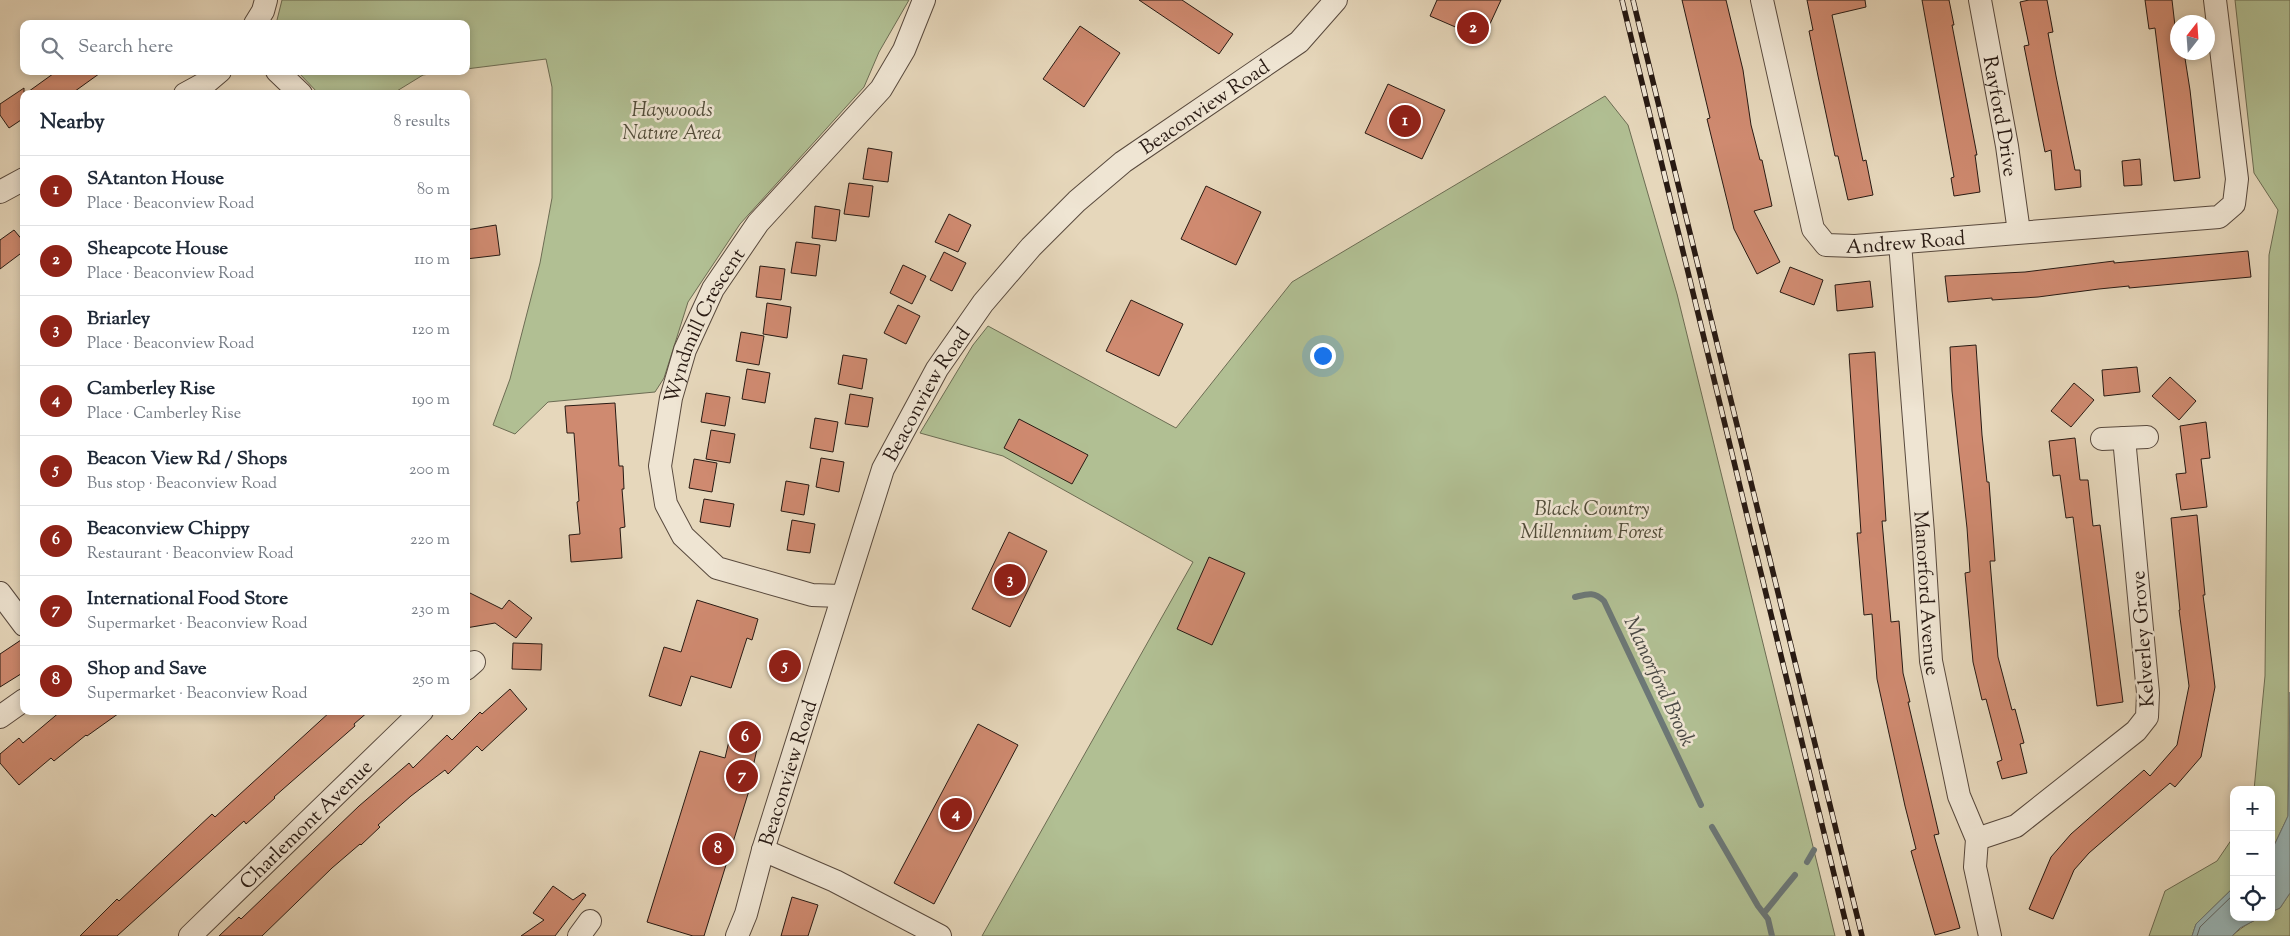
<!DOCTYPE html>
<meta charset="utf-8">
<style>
body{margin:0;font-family:"Sorts Mill Goudy",serif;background:#f2f2f3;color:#1f2937}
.controls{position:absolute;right:15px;bottom:15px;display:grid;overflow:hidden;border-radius:10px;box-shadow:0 2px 8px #0003}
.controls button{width:45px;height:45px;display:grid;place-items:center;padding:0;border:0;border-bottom:1px solid #e0e1e3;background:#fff;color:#1f2937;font:25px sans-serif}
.compass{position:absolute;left:2170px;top:15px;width:45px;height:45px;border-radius:50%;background:#fff;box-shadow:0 2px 8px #0003;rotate:17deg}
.you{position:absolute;left:1322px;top:355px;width:18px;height:18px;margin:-12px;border:4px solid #fff;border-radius:50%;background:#1a73e8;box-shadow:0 0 0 8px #1a73e833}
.badge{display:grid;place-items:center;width:32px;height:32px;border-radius:50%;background:#8f2418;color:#fff;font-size:16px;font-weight:700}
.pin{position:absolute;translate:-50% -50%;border:2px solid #fff;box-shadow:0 1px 5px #0006}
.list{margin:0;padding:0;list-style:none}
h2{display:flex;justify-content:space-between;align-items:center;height:65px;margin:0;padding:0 20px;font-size:21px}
h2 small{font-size:16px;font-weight:400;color:#747a83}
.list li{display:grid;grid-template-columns:32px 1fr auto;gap:15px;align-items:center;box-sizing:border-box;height:70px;padding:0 20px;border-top:1px solid #e0e1e3}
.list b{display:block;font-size:19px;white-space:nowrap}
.list p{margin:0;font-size:16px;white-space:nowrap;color:#747a83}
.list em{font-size:16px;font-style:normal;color:#747a83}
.icon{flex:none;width:28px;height:28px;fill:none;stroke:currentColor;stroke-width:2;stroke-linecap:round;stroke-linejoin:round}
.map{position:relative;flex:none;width:2290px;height:936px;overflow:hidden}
.search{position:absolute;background:#fff;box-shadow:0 2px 8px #0003;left:20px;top:20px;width:450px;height:55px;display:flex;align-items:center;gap:12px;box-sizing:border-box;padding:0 18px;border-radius:10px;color:#747a83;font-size:19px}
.panel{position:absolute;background:#fff;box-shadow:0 2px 8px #0003;left:20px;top:90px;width:450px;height:625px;border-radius:10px}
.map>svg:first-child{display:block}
</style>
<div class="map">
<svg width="2290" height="936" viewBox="0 0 2290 936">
<rect width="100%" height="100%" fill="#e6d7bb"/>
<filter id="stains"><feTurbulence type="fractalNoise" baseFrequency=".004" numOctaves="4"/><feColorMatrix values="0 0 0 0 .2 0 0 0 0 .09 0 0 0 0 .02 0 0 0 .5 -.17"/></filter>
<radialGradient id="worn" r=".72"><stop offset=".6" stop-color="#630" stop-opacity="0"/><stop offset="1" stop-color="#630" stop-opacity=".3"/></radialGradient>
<path fill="#b1bf93" stroke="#6c6c53" d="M 282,0 L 909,0 L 879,52 L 864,87 L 740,224 L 688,302 L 664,378 L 655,392 L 548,402 L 515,434 L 493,425 L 510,379 L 540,263 L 552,198 L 552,87 L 546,59 L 466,69 L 466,24 L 276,24 Z
M 2235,0 L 2290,0 L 2288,816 L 2271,852 L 2271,790 L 2254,790 L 2265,676 L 2269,255 L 2278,210 L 2254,173 Z
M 297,71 L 450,71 L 423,75 L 392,94 L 319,94 Z
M 1605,96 L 1628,125 L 1677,294 L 1835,936 L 982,936 L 1193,562 L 1003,456 L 920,433 L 973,345 L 988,326 L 1176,428 L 1292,282 Z
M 2234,836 L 2234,887 L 2196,924 L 2192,936 L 2149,936 L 2165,891 L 2217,861 Z
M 2290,893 L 2290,936 L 2232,936 C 2243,926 2256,917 2271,917 L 2271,912 L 2280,908 Z"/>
<path fill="#99b7b9" stroke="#6c7877" d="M 2290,692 L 2290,893 L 2280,908 L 2271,912 L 2271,852 L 2288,816 Z
M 2234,887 L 2234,917 L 2261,917 L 2240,928 L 2232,936 L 2192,936 L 2196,924 Z"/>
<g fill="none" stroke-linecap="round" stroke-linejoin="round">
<path stroke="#606866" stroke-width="1" d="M 2197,936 L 2200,927 L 2234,894"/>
<path stroke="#6c7877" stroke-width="6" d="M 1575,597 C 1587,594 1594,591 1604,601 L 1701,805
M 1712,827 L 1758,906 L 1768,919 L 1772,936
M 1807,862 L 1814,850
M 1764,913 L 1795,875"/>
</g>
<path fill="#cf8a70" stroke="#281a13" d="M 1139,0 L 1182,0 L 1233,34 L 1219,54 Z
M 1437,0 L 1501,0 L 1483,39 L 1430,16 Z
M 1682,0 L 1726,0 L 1743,70 L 1751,125 L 1760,160 L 1762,160 L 1772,206 L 1754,211 L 1780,262 L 1757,274 L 1734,229 L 1707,119 L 1710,118 Z
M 1807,0 L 1865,0 L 1866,7 L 1832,15 L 1863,161 L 1866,160 L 1873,195 L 1848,200 L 1838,156 L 1835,156 L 1818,76 L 1809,31 L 1813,30 Z
M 1922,0 L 1949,0 L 1954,25 L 1952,25 L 1977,155 L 1975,155 L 1980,192 L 1954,196 L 1951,178 L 1954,177 Z
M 2029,0 L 2047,0 L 2053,32 L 2048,33 L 2056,76 L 2075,170 L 2080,170 L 2081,187 L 2055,190 L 2051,150 L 2045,152 L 2024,46 L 2029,45 L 2020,2 Z
M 2145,0 L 2172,0 L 2178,52 L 2184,52 L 2190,90 L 2200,178 L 2174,181 L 2155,28 L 2149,29 Z
M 1080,26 L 1120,53 L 1084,107 L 1043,79 Z
M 57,71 L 103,71 L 71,94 L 25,94 Z
M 1388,84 L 1445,110 L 1422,159 L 1365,133 Z
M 24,88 L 24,118 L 9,128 L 0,115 L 0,104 Z
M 868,148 L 892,152 L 888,182 L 863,179 Z
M 2140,159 L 2142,185 L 2124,186 L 2122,161 Z
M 849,183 L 873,186 L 869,217 L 844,214 Z
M 1206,186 L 1261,212 L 1236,265 L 1181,239 Z
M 815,206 L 840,210 L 836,241 L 812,238 Z
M 949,214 L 971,225 L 958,252 L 935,242 Z
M 496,225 L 500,255 L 466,259 L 466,230 Z
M 14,230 L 24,242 L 24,251 L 0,269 L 0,240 Z
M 796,242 L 820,245 L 816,276 L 791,273 Z
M 2248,251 L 2251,277 L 2129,288 L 2129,286 L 2099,289 L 2038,297 L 1992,300 L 1992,298 L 1948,302 L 1945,276 L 2025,272 L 2114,261 L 2114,263 Z
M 944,252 L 966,263 L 952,291 L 930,280 Z
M 903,265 L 926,276 L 912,304 L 890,293 Z
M 760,266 L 785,269 L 781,300 L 756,297 Z
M 1790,267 L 1823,280 L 1814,305 L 1780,292 Z
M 1870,281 L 1873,307 L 1837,311 L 1835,285 Z
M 1131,300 L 1183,324 L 1159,376 L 1106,351 Z
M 767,303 L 791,307 L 787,338 L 763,334 Z
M 898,305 L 920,316 L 906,344 L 884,333 Z
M 741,332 L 764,336 L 759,365 L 736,361 Z
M 1976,345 L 1982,435 L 1987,482 L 1989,482 L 1995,561 L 1990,561 L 1998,657 L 2012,710 L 2015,709 L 2024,743 L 2020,744 L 2027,773 L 2002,779 L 1997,762 L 2002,760 L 1986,699 L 1982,700 L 1973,662 L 1965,573 L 1970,572 L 1967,528 L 1952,391 L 1950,347 Z
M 1875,352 L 1886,521 L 1882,521 L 1891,622 L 1899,621 L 1903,673 L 1910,702 L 1908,702 L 1939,834 L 1934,835 L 1960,928 L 1935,935 L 1911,851 L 1916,849 L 1905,806 L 1877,679 L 1872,614 L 1864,615 L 1857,533 L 1861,533 L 1849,354 Z
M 843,355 L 867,359 L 862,389 L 838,384 Z
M 2137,367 L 2140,392 L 2104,396 L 2102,370 Z
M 747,369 L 770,373 L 765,403 L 742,399 Z
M 2170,377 L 2196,401 L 2179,420 L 2152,396 Z
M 2074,383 L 2094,400 L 2071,427 L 2051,411 Z
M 706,393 L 730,397 L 725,426 L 701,422 Z
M 850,394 L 873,398 L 868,427 L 845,424 Z
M 615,403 L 619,466 L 623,466 L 624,489 L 622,489 L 625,527 L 620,528 L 622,558 L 571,562 L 569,535 L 580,534 L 577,502 L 579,501 L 574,433 L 567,433 L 565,406 Z
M 815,418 L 838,422 L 833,452 L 810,448 Z
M 1019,419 L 1088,455 L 1072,484 L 1004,448 Z
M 2206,422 L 2210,458 L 2201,459 L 2207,507 L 2181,510 L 2176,474 L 2186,473 L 2180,426 Z
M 711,430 L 735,434 L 730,463 L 706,459 Z
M 2075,438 L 2080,480 L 2088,480 L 2093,526 L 2100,525 L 2123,702 L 2097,706 L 2073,517 L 2066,518 L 2060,475 L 2053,476 L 2049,441 Z
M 821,458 L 844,462 L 839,492 L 816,487 Z
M 694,459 L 717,463 L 712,492 L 689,488 Z
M 786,481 L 809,485 L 804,515 L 781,511 Z
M 704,499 L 734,504 L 730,527 L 700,522 Z
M 2197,515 L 2205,595 L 2203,595 L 2215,687 L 2201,757 L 2175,787 L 2170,783 L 2089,853 L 2074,870 L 2053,919 L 2029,909 L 2051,857 L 2071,834 L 2144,770 L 2150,776 L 2177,745 L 2189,686 L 2179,610 L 2180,610 L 2171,518 Z
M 792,520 L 815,524 L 810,553 L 787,550 Z
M 1009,532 L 1047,551 L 1010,627 L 972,609 Z
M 1209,557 L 1245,573 L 1212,645 L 1177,629 Z
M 470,593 L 502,609 L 509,600 L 532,618 L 516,638 L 495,623 L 466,628 L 466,600 Z
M 697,600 L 758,619 L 752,640 L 747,638 L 731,688 L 691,676 L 681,706 L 649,696 L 664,647 L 681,652 Z
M 24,638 L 24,672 L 0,687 L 0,654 Z
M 513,643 L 542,644 L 541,670 L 512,669 Z
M 510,689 L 527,709 L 482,751 L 477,746 L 448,774 L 445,770 L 411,796 L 378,825 L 380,827 L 361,845 L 360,844 L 332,868 L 262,936 L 219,936 L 239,917 L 241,919 L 359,806 L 409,763 L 413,768 L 447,735 L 452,740 L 480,712 L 482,714 Z
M 61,711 L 122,711 L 87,736 L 86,735 L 54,761 L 51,758 L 19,785 L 0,763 L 0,754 L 19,738 L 23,743 Z
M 331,711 L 369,711 L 354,724 L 355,726 L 274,797 L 275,798 L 246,824 L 244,821 L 117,936 L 80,936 L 117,899 L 119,901 L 212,814 L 215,817 Z
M 733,724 L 761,731 L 753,767 L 756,768 L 704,936 L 693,936 L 647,922 L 700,751 L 725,758 Z
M 978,724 L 1018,745 L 934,904 L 894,883 Z
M 553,886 L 573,900 L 583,893 L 586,895 L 555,936 L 521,936 L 544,920 L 533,913 Z
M 792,897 L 818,905 L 808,936 L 781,936 Z"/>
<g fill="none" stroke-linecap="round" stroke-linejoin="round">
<g stroke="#58493d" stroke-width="24">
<g id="street">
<path id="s1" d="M 1762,0 L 1813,229 L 1826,245 L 1855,246 L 2219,217 L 2234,204 L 2237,179 L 2215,0"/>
<path id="s2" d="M 1980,0 L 2007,146 L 2019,232"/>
<path d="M 255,24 L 263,11 L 266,0"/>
<path d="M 277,71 L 301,94"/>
<path d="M 185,94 L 207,82 L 220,71"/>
<path d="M 0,192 L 24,179"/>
<path id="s3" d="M 1900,243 L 1923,533 L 1931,661 L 1959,796 L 1977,839 L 1975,867 L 1990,936"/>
<path d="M 2102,439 L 2147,437"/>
<path d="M 0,593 L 24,625"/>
<path id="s4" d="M 841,596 L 812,595 L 717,568 L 683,536 L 666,504 L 660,466 L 671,398 L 685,350 L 713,289 L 758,223 L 881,89 L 904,50 L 924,0"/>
<path d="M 466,669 L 474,662"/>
<path d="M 0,717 L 24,700"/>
<path d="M 1977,839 L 2016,826 L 2136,731 L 2147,717 L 2148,693 L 2124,438"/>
<path d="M 763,850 L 835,881 L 940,936"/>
<path id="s5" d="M 190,936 L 422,711"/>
<path d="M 579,936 L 590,921"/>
<path id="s6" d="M 737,936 L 746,914 L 763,850 L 883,469 L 937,369 L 983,303 L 1031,247 L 1077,201 L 1123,162 L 1299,42 L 1336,0"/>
</g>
</g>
<use href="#street" stroke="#efe5d3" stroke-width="22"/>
<g stroke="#281a13" stroke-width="5.5">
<path id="rail" d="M 1622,0 L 1849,936
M 1633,0 L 1862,936"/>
</g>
<use href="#rail" stroke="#efe5d3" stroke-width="4" stroke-dasharray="11" stroke-linecap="butt"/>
</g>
<g text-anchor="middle" stroke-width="5" stroke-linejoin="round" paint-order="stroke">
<g font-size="20" fill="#281a13" stroke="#efe5d3">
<text dy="7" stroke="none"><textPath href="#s6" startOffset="981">Beaconview Road</textPath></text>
<text dy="7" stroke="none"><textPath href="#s2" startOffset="118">Rayford Drive</textPath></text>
<text dy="7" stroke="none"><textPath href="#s1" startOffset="335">Andrew Road</textPath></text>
<text dy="7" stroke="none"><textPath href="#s4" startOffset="398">Wyndmill Crescent</textPath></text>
<text dy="7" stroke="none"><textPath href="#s6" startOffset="576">Beaconview Road</textPath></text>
<text dy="7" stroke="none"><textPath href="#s3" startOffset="351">Manorford Avenue</textPath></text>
<text transform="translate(2142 639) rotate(-94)" y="7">Kelverley Grove</text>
<text dy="7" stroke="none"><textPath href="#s6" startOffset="171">Beaconview Road</textPath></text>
<text dy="7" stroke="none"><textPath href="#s5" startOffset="161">Charlemont Avenue</textPath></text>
</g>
<g font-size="20" font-style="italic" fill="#514c39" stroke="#efe5d3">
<text x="672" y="116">Haywoods<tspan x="672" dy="23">Nature Area</tspan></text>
<text x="1592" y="515">Black Country<tspan x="1592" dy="23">Millennium Forest</tspan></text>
</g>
<g font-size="21" font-style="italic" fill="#4a4945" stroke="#efe5d3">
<text transform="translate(1660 681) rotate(65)" y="7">Manorford Brook</text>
</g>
</g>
<rect width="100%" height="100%" filter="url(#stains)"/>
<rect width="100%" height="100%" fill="url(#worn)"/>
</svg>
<div class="controls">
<button>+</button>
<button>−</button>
<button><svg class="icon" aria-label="locate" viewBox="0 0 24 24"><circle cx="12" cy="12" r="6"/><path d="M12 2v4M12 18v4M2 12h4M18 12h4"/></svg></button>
</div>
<svg class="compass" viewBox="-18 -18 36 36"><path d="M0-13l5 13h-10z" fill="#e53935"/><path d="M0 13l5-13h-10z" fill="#747a83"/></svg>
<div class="you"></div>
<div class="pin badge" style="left:1405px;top:121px">1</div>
<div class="pin badge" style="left:1473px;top:28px">2</div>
<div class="pin badge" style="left:1010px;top:580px">3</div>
<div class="pin badge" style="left:956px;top:814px">4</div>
<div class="pin badge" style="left:785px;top:666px">5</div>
<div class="pin badge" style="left:745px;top:737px">6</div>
<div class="pin badge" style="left:742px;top:776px">7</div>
<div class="pin badge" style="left:718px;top:849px">8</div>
<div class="search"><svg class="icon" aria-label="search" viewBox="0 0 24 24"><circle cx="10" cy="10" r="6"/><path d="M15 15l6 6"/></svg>Search here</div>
<section class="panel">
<h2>Nearby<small>8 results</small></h2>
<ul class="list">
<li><span class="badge">1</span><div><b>SAtanton House</b><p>Place · Beaconview Road</p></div><em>80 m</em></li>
<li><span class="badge">2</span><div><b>Sheapcote House</b><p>Place · Beaconview Road</p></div><em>110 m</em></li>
<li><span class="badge">3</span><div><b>Briarley</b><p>Place · Beaconview Road</p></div><em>120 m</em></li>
<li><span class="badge">4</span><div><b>Camberley Rise</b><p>Place · Camberley Rise</p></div><em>190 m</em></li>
<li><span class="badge">5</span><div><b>Beacon View Rd / Shops</b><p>Bus stop · Beaconview Road</p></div><em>200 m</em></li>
<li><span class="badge">6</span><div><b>Beaconview Chippy</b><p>Restaurant · Beaconview Road</p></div><em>220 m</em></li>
<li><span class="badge">7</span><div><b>International Food Store</b><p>Supermarket · Beaconview Road</p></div><em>230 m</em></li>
<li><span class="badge">8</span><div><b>Shop and Save</b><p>Supermarket · Beaconview Road</p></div><em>250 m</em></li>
</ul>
</section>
</div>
